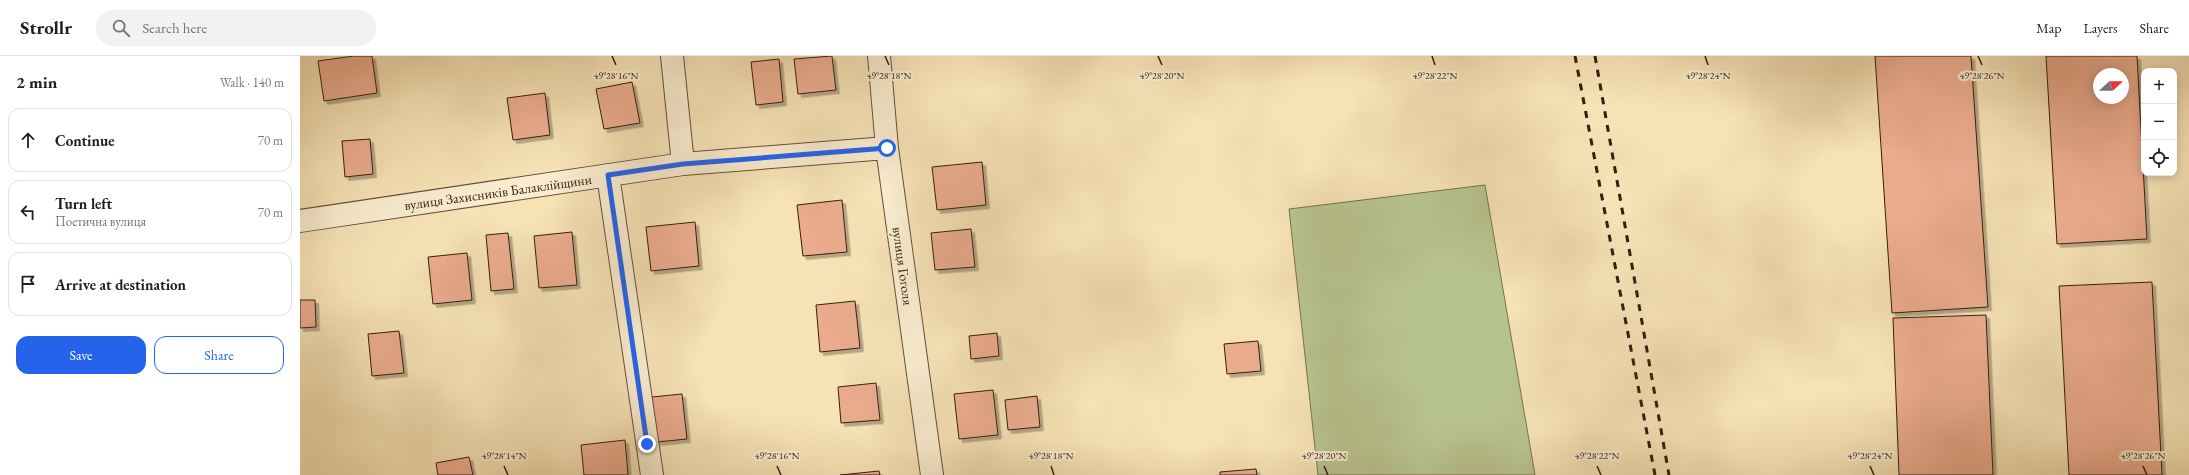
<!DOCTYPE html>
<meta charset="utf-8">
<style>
body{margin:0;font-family:"EB Garamond",serif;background:#f2f2f2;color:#202124}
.controls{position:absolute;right:12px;top:12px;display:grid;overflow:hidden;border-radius:8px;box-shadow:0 2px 10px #0003}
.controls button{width:36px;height:36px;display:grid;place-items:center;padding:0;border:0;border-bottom:1px solid #e0e0e0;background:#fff;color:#202124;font:20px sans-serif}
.compass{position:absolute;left:1793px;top:12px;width:36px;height:36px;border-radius:50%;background:#fff;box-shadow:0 2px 10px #0003;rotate:68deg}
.stop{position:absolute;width:12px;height:12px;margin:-9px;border:3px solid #2563eb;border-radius:50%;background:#fff}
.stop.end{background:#2563eb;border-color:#fff;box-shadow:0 1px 4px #0008}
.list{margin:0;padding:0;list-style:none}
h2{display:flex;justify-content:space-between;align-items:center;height:52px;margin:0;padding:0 16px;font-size:17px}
h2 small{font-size:13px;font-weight:400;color:#757577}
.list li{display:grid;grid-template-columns:26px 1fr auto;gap:12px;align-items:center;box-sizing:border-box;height:64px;margin:0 8px 8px;padding:0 8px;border:1px solid #e0e0e0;border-radius:12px}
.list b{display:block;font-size:15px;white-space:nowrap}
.list p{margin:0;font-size:13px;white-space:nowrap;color:#757577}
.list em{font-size:13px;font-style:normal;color:#757577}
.actions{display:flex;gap:8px;padding:12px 16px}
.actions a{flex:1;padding:9px 0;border:1px solid #2563eb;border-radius:12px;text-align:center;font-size:14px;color:#2563eb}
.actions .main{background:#2563eb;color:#fff}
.icon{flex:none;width:22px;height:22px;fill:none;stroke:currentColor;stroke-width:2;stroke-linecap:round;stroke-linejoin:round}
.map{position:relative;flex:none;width:1889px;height:419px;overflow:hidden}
header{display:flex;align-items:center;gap:24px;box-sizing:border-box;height:56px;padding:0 20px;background:#fff;border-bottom:1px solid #e0e0e0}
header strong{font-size:19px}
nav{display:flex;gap:22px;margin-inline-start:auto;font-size:14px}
.search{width:280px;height:36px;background:#f2f2f2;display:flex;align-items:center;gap:10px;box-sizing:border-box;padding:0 14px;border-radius:22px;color:#757577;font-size:15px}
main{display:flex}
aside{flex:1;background:#fff}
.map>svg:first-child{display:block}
</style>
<header>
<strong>Strollr</strong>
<div class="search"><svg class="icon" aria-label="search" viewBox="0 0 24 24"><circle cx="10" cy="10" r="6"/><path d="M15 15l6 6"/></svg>Search here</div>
<nav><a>Map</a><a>Layers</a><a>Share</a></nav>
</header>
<main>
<aside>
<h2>2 min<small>Walk · 140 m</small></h2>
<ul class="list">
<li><svg class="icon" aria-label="ahead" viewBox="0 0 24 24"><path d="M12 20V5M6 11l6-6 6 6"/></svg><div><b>Continue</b></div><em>70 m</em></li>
<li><svg class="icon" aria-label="left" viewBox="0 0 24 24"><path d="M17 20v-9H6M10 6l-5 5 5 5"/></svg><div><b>Turn left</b><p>Поетична вулиця</p></div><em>70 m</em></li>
<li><svg class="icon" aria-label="arrive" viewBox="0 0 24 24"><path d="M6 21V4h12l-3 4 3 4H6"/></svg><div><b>Arrive at destination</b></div></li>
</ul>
<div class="actions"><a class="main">Save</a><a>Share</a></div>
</aside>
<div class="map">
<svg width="1889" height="419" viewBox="0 0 1889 419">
<defs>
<filter id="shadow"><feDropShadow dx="3.5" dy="3.5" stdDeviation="0" flood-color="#0004"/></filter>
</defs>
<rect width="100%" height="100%" fill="#f6e2b5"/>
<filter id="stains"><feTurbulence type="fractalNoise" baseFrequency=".005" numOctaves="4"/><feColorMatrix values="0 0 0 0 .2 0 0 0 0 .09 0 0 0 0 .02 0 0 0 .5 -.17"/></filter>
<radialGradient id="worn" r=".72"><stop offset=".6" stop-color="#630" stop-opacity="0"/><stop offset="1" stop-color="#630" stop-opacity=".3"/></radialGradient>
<path fill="#b8c490" stroke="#767151" d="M 1185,129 L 1235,419 L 1018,419 L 989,153 Z"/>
<path fill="#ebac8e" stroke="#331e12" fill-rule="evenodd" filter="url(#shadow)" d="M 54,0 L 72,0 L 77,37 L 24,45 L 18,5 Z
M 532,0 L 536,34 L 498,38 L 494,3 Z
M 1575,0 L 1671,0 L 1688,251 L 1592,257 Z
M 1746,0 L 1837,0 L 1847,183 L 1757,188 ZM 1799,18 L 1823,18 L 1823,42 L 1799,42 Z
M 479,3 L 483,46 L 456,49 L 451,6 Z
M 332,26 L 340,67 L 304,73 L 296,33 Z
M 245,37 L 250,79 L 213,84 L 207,42 Z
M 70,83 L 73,118 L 45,121 L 42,85 Z
M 682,106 L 686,149 L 637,154 L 632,111 Z
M 542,144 L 547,196 L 503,200 L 497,149 Z
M 395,166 L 399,210 L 351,215 L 346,171 Z
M 671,173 L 675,211 L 635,214 L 631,177 Z
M 272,176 L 277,229 L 239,232 L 234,180 Z
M 208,177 L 214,233 L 191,235 L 186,179 Z
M 167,197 L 172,244 L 133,248 L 128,201 Z
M 1852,226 L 1862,419 L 1769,419 L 1759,230 Z
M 0,244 L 15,244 L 16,271 L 0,272 Z
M 555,245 L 560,292 L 520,296 L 516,249 Z
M 1686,259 L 1693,419 L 1599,419 L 1593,262 Z
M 99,275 L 104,317 L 72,320 L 68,278 Z
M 697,277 L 699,300 L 671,303 L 669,280 Z
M 958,285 L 961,315 L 927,318 L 924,288 Z
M 576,327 L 580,364 L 541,367 L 538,331 Z
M 693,334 L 698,379 L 659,383 L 654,338 Z
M 382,338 L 387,383 L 357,386 L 352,341 Z
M 737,340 L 740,371 L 708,374 L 705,344 Z
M 325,384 L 328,419 L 284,419 L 281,389 Z
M 169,401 L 173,419 L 138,419 L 136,407 Z
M 956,413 L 957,419 L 920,419 L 920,416 Z
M 579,415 L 580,419 L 540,419 Z"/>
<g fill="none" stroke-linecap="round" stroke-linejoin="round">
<g stroke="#644f3b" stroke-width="24">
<path id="minor" d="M 372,0 L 383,108
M 579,0 L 587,92 L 632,419
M 308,119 L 352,419
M 0,165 L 383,108 L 587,92"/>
</g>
<use href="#minor" stroke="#f9eccf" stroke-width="22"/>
<path stroke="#331e12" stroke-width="3" stroke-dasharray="7 7" stroke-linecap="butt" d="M 1275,0 L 1355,419
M 1295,0 L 1369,419"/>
</g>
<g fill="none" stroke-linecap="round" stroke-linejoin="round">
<path stroke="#2563eb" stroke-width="5" d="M 347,388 L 308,119 L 383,108 L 587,92"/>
</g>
<path fill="none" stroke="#331e12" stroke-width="1.5" d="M 312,0 L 316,9M 585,0 L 589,9M 858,0 L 862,9M 1132,0 L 1135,9M 1405,0 L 1408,9M 1678,0 L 1682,9M 204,410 L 208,419M 477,410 L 481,419M 751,410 L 754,419M 1024,410 L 1028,419M 1297,410 L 1301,419M 1570,410 L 1574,419M 1843,410 L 1847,419"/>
<g text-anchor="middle" stroke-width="4" stroke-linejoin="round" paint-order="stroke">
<g font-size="14" fill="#331e12" stroke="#f9eccf">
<text transform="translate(198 136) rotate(-8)" y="5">вулиця Захисників Балаклійщини</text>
<text transform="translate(603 210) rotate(82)" y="5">вулиця Гоголя</text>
</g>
</g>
<g font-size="10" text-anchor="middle" fill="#331e12" stroke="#f9eccf" stroke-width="4" stroke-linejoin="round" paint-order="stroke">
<text x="589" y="23">49°28'18"N</text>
<text x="862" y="23">49°28'20"N</text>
<text x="1135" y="23">49°28'22"N</text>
<text x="1408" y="23">49°28'24"N</text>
<text x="1682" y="23">49°28'26"N</text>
<text x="316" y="23">49°28'16"N</text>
<text x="204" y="403">49°28'14"N</text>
<text x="477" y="403">49°28'16"N</text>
<text x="751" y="403">49°28'18"N</text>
<text x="1024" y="403">49°28'20"N</text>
<text x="1297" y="403">49°28'22"N</text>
<text x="1570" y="403">49°28'24"N</text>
<text x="1843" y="403">49°28'26"N</text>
</g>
<rect width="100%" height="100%" filter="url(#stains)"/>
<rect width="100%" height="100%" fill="url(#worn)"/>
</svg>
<div class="controls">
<button>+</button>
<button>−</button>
<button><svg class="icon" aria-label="locate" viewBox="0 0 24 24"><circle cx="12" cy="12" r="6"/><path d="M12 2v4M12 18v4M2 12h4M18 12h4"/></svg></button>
</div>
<svg class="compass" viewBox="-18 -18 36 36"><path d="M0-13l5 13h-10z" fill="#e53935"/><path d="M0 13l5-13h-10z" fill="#757577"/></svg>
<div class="stop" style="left:587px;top:92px"></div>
<div class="stop end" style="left:347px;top:388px"></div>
</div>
</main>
